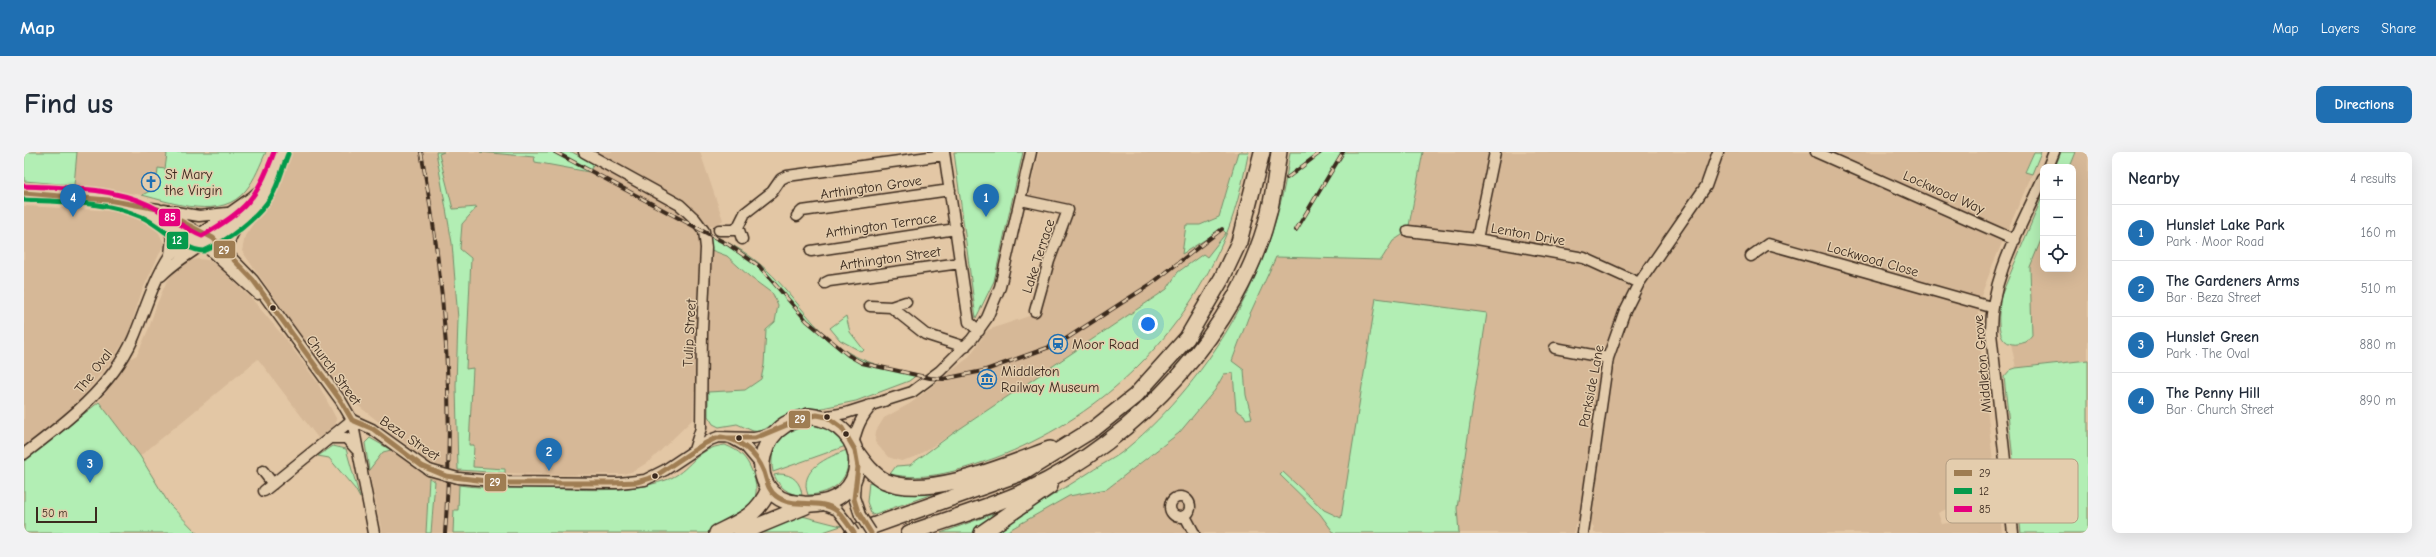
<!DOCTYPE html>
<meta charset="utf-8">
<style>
body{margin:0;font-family:"Comic Neue",sans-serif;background:#f2f2f3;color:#1f2937}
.controls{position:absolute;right:12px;top:12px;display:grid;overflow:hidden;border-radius:8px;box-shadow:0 4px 16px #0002}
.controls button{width:36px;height:36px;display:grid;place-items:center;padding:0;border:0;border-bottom:1px solid #e0e1e3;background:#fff;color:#1f2937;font:20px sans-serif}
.scale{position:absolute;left:12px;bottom:10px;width:61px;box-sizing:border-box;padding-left:4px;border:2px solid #3b2a1e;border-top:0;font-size:11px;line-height:14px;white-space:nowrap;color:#3b2a1e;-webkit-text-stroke:3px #e4cdad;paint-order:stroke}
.you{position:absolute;left:1124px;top:172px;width:14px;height:14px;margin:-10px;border:3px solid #fff;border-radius:50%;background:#1a73e8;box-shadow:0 0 0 6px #1a73e833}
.badge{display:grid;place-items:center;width:26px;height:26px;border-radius:50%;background:#1f6fb2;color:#fff;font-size:13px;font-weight:700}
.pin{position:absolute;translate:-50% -33px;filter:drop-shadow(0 1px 2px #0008)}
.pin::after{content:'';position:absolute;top:21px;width:14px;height:12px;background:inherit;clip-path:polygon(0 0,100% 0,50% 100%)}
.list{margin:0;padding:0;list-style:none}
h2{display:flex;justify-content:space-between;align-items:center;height:52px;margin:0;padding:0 16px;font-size:17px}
h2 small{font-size:13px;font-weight:400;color:#747a83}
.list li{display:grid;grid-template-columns:26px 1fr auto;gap:12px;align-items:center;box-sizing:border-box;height:56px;padding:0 16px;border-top:1px solid #e0e1e3}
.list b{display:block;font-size:15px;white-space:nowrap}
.list p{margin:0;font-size:13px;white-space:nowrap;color:#747a83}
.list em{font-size:13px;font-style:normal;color:#747a83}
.icon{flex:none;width:22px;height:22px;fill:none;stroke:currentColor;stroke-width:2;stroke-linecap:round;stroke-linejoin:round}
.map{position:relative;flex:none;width:2064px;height:381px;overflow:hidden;border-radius:8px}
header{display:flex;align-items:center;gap:24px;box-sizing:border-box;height:56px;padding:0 20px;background:#1f6fb2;color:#fff}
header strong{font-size:19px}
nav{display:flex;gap:22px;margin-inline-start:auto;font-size:14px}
.intro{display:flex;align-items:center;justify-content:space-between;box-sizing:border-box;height:96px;padding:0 24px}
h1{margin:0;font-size:28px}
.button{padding:10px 18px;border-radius:8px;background:#1f6fb2;color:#fff;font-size:14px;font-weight:700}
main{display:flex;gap:24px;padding:0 24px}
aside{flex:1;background:#fff;border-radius:8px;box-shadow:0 4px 16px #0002}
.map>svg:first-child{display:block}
</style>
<header>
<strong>Map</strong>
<nav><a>Map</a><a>Layers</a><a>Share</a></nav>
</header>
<div class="intro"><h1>Find us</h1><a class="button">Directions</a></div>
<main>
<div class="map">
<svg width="2064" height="381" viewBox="0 0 2064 381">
<rect width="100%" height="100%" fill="#e3c7a5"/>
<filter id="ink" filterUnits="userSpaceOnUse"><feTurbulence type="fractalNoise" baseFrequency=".025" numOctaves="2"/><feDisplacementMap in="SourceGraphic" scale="8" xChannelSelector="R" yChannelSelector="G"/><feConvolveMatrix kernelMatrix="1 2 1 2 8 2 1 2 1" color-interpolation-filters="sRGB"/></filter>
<g filter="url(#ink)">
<path fill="#d6b897" d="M 53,0 L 140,0 L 143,1 L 141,18 L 134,17 L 132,36 L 118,43 L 50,33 Z
M 268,0 L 412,0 L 428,91 L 434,167 L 432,234 L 435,333 L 434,359 L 430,359 L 429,381 L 407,381 L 411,329 L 405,327 L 402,381 L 358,381 L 345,318 L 359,300 L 367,298 L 405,326 L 405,310 L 336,255 L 315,232 L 288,199 L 218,99 L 221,84 L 249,42 Z
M 420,0 L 456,0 L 511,5 L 511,10 L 569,12 L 548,0 L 676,0 L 699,68 L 691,74 L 677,75 L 682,96 L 703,104 L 726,125 L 749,142 L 754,153 L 751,170 L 742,178 L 740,213 L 737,227 L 721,238 L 704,241 L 670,240 L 669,267 L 627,308 L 610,319 L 599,322 L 540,323 L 481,321 L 481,317 L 449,315 L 450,294 L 445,293 L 449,217 L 442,217 L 447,106 L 436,97 L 438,72 L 452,55 L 429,57 L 415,2 Z
M 1015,0 L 1214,0 L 1195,65 L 1176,73 L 1162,73 L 1198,77 L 1202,82 L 1183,106 L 1179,102 L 1154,120 L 1143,137 L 931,280 L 891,305 L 877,309 L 864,305 L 851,290 L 852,279 L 860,266 L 887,251 L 944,206 L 964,178 L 1005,164 L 1011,159 L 1044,58 L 1003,49 Z
M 1399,0 L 2010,0 L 2001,19 L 2008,22 L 1969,112 L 1957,144 L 1955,161 L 1955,183 L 1972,337 L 1955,342 L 1914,361 L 1918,372 L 1976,363 L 1978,381 L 1570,381 L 1570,375 L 1561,365 L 1551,372 L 1550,381 L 980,381 L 1045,344 L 1083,337 L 1155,281 L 1191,238 L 1208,210 L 1224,166 L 1252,105 L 1357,108 L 1369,89 L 1384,79 Z
M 2052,0 L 2064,0 L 2064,208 L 1992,216 L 1987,191 L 1998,192 L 2006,187 L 2006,115 L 2019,83 L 2019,117 L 2049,117 L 2049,15 L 2046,15 Z
M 0,54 L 111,60 L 124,66 L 132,74 L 140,92 L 118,139 L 104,183 L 87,210 L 47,258 L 0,297 Z
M 174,107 L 184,108 L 192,113 L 228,147 L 260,185 L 293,230 L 313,268 L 310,274 L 294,286 L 234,207 L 116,304 L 75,250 L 107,206 L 113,203 L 125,176 L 132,154 L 142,131 L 150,120 L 166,109 Z"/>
<path fill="#b2eeb4" stroke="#768c69" d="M 0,0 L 53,0 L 50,33 L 0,29 Z
M 140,0 L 242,0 C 236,13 231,27 222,38 C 198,69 149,51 118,43 L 132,36 L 134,16 L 141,17 L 143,2 Z
M 412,0 L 420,0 L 415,2 L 429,57 L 453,55 L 438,72 L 436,97 L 447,106 L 442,217 L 449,216 L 445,293 L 450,293 L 449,315 L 481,317 L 481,321 L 434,318 L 432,234 L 434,167 L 428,91 Z
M 456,0 L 548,0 L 570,12 L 565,20 L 511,10 L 510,5 Z
M 930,0 L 999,0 L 970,129 L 952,166 Z
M 1214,0 L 1225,0 L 1224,3 C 1218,33 1211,64 1198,92 C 1154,191 1072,268 971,306 C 937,318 902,330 866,322 L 872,314 L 886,313 L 931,280 L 1143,137 L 1154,120 L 1179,102 L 1183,105 L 1202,81 L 1198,77 L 1158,102 L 1162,73 L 1176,73 L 1195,65 Z
M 1266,0 L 1399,0 L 1384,79 L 1369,89 L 1357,108 L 1252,105 L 1224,166 L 1208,209 L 1220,218 L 1222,243 L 1228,266 L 1222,267 L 1220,263 L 1212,258 L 1209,221 L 1200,222 L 1191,238 L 1155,281 L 1083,337 L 1045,344 L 980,381 L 966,381 C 1000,361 1033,341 1066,320 C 1078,312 1092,306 1102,297 C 1190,224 1252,113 1266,0 Z
M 2010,0 L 2017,0 L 2008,22 L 2001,20 Z
M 2037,0 L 2052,0 L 2046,15 L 2031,15 Z
M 2019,43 L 2019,83 L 2006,115 L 2008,183 L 2002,190 C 1969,202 1974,163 1977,144 Z
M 680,79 C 700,88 720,98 737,113 C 770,140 789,181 827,202 C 847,213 872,218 894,222 L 885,229 L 832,249 L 764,263 L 736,280 L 729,279 L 713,272 L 695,275 L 689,272 L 684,264 L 684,240 L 721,238 L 737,227 L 740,213 L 742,178 L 751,170 L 754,153 L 749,142 L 726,125 L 703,104 L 682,96 Z
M 1352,146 L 1463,161 L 1433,356 L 1435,381 L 1310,381 L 1296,362 L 1256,323 L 1259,320 L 1300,358 L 1317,366 Z
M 822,164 L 826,180 L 840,198 L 838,200 L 816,188 L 806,176 Z
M 2064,208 L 2064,381 L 1997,381 L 1980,225 L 1986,218 L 1992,216 Z
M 75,250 L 116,304 L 145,352 L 173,381 L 0,381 L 0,309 Z
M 791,273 C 805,275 814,283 822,294 L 749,320 C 743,289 763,276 791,273 Z
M 346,286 L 367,298 L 359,300 L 345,318 L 341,291 Z
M 701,293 C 716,299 722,305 728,319 C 744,358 711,367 683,381 L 429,381 L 430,358 L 434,358 L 435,333 C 461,337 488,335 515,336 C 557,337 601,342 642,328 C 667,320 670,296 701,293 Z
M 309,294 L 322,297 L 336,346 L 331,337 L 305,306 L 294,304 Z
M 823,298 C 829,326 810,342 784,343 C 774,317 804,305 823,298 Z
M 975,319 L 848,363 L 843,350 L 845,330 L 864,335 Z
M 755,322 C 769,322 777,330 778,344 C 764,342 756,336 750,323 Z
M 405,326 L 411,329 L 407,381 L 402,381 Z
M 988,355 L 989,357 L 948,381 L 917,381 Z
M 778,364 L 817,374 L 796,381 L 730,381 Z"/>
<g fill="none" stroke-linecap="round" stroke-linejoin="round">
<g stroke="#3b2a1e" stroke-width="13">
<path id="minor" d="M 560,0 L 656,53 L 671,67 L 680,79 L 682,96 L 678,179 L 677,276 L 670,298
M 920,0 L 945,170 L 955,179
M 1792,0 L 1991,88
M 2024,15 L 2030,0
M 0,41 L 74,47 L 106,53 L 121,59 L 166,87 L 179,92 L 234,142
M 997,48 L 1044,58 L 1025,109 L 1011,159
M 106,53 L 134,57 L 194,92 L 229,128 L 317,249 L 328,268 L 350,381
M 140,58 L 175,64 L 203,61
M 773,64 L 778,59 L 926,38
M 142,73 L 148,85 L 146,103
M 714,75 L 718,87
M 695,78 L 710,78 L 714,75 L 721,61 L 748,40 L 757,27 L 763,24 L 920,3
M 1384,79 L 1453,87 L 1560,106 L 1615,131
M 1453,87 L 1471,0
M 787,99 L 932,77
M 204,101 C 203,87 211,79 218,67
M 1727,104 L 1744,92 L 1967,155
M 137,124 C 168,93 215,79 240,43 C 248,31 252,14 257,0
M 801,131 L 805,129 L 936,111
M 846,154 L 867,155 L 901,182 L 941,195
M 867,155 L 882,150
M 1531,196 L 1584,206
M 798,265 L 822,261 L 888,240 L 916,219 L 948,187 L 963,166 L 976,135 L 1007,0
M 328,268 L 348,277 L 405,318
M 306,286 L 322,286 L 332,297
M 707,286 L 721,294 L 737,313
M 829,294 C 832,276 837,265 849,252
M 0,302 C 41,271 87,236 109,187 C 121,159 129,129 146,103 L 228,45 L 246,29
M 239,319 L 249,332
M 434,326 L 481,330 L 595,331 L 621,328 L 641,318 L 686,288 L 694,285 L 730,286 L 749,282
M 831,326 L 830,345 L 836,363
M 240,339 L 328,268
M1146 355a10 10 0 1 1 20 0a10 10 0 1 1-20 0Z
M 798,352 L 813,358 L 824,372
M 1161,364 L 1170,381
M 1559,381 L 1584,206 L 1600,161 L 1615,131 L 1682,34 L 1694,0
M 1989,381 L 1967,181 C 1966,126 1997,75 2019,26"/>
</g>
<g stroke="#3b2a1e" stroke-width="18">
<path id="highway" d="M 785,264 C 849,271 850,356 780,352 C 768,351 758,350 749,341 C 728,321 739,286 762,272 C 769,268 778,266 785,264 Z
M 833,301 C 841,312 849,323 861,329 C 904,348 985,312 1026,297
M 693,381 C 717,369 734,363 745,337
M 717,381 L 782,354
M 829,381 L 1000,320 L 1071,276 L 1111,244 L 1163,186 L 1198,126 L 1215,90 L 1238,0
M 885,381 C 925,367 966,355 1004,338 C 1111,289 1217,176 1245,60 C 1250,40 1252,20 1255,0
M 958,381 L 1026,334"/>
</g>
<use href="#minor" stroke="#e4cdad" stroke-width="10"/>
<use href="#highway" stroke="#e4cdad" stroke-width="15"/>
<g stroke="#3b2a1e" stroke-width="4">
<path id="rail" d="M 397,0 C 421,126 431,253 421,381
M 531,0 L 705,93 L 735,114 L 783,169 L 824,203 L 838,211 L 906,226 L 919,227 L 959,219 L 1034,192 L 1127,132 L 1198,77
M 1263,26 L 1297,0
M 1272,78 L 1319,0"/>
</g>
<use href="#rail" stroke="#e4cdad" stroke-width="2.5" stroke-dasharray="8" stroke-linecap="butt"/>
<g stroke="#3b2a1e" stroke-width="13" stroke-linecap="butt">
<path id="minor-bridge" d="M 405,318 L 434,326
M 836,363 L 847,380
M 824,372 L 830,381"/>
</g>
<use href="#minor-bridge" stroke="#e4cdad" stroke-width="10"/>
<g stroke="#e4cdad" stroke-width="8">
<path id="bus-1" d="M 0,41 L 84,48 L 134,57 L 189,86 L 229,128 L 317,249 L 328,268
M 328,268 L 349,277 L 398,314 L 422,324 L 478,331 L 587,331 L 613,330 L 630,325 L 678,293 L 692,286 L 731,286 L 782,265 L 793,263 L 803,265 L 818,276 L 831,298 L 834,315 L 830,347 L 834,360 L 847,381
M 697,285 C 716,287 733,302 740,320 C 743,329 744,338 752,344 C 770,358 795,345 813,359 C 820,365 825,374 830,381"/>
</g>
<g stroke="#e4cdad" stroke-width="8">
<path id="bus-2" d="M 0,48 C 40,50 81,49 118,65 C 138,74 158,98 180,99 C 204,89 233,67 247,45 C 255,32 258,17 264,2"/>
</g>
<g stroke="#e4cdad" stroke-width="8">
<path id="bus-3" d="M 0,34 C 42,36 86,35 125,53 C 144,62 159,76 178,84 C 223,57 232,48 250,0"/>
</g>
<use href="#bus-1" stroke="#9f7d52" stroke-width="5"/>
<use href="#bus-2" stroke="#069a4c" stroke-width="5"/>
<use href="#bus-3" stroke="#e5007d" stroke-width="5"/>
</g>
</g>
<defs>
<g id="church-ring" transform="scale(1)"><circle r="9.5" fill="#e4cdad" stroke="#1f6fb2" stroke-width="1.5"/><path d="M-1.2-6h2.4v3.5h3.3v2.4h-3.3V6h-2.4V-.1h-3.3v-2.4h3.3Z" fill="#1f6fb2"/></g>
<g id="station-ring" transform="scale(1)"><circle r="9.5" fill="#e4cdad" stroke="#1f6fb2" stroke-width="1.5"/><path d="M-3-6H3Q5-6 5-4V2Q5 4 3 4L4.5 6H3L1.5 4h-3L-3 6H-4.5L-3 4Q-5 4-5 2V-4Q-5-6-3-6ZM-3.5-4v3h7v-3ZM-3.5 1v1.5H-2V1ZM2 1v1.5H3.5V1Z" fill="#1f6fb2"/></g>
<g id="museum-ring" transform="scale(1)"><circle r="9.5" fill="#e4cdad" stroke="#1f6fb2" stroke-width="1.5"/><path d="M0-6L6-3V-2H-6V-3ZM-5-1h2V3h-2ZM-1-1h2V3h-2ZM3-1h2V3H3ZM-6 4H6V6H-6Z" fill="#1f6fb2"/></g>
</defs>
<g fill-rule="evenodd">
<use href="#church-ring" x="127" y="30"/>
<use href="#station-ring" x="1034" y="192"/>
<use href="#museum-ring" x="963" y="227"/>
</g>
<g fill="#3b2a1e" stroke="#e4cdad" stroke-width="1.5">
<circle cx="249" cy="156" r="3.5"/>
<circle cx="803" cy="265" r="3.5"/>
<circle cx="822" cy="282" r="3.5"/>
<circle cx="715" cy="286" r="3.5"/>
<circle cx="631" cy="324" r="3.5"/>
</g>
<g text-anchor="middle" stroke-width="3" stroke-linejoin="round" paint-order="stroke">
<g font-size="14" fill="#3b2a1e" stroke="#e4cdad" text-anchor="start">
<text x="141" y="27">St Mary<tspan x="141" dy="16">the Virgin</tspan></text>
<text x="1048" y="197">Moor Road</text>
<text x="977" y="224">Middleton<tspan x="977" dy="16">Railway Museum</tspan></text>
</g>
<g font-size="14" fill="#3b2a1e" stroke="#e4cdad">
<text transform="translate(847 35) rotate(-8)" y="5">Arthington Grove</text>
<text transform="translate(1920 40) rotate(24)" y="5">Lockwood Way</text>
<text transform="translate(857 73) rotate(-8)" y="5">Arthington Terrace</text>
<text transform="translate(1504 82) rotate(10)" y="5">Lenton Drive</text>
<text transform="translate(1014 104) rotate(-72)" y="5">Lake Terrace</text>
<text transform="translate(866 106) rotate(-8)" y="5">Arthington Street</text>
<text transform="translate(1849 107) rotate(16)" y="5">Lockwood Close</text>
<text transform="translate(665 181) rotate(-87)" y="5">Tulip Street</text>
<text transform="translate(1958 212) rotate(-95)" y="5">Middleton Grove</text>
<text transform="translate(310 218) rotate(54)" y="5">Church Street</text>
<text transform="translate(69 219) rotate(-52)" y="5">The Oval</text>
<text transform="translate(1567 234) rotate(-79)" y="5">Parkside Lane</text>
<text transform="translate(386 286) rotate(34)" y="5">Beza Street</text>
</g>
</g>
<rect x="1922" y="307" width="132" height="64" rx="6" fill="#e4cdad" stroke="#b19c82" stroke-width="1"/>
<rect x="1930" y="318" width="18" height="6" fill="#9f7d52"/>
<rect x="1930" y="336" width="18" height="6" fill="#069a4c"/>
<rect x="1930" y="354" width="18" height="6" fill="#e5007d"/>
<g font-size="11" fill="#3b2a1e">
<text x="1955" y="325">29</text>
<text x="1955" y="343">12</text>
<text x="1955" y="361">85</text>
</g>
<g stroke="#e4cdad" stroke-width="1.5">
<rect x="134" y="56" width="23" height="19" rx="4" fill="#e5007d"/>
<rect x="142" y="79" width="23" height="19" rx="4" fill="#069a4c"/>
<rect x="189" y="88" width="23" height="19" rx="4" fill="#9f7d52"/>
<rect x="764" y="258" width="23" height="19" rx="4" fill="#9f7d52"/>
<rect x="460" y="321" width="23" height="19" rx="4" fill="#9f7d52"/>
</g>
<g font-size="11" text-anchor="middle" font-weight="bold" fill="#fff">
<text x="146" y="69">85</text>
<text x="153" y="92">12</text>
<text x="200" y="102">29</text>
<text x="776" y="271">29</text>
<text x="471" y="334">29</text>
</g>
</svg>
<div class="controls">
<button>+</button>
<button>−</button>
<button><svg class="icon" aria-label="locate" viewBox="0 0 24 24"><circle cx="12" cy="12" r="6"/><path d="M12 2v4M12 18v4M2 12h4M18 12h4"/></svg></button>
</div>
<div class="scale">50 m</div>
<div class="you"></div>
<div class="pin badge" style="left:962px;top:65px">1</div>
<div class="pin badge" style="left:525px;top:319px">2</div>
<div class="pin badge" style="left:66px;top:331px">3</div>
<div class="pin badge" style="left:49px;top:65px">4</div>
</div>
<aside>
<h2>Nearby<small>4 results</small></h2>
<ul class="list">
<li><span class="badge">1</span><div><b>Hunslet Lake Park</b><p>Park · Moor Road</p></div><em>160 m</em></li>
<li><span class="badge">2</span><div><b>The Gardeners Arms</b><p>Bar · Beza Street</p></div><em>510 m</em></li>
<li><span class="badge">3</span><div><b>Hunslet Green</b><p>Park · The Oval</p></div><em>880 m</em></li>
<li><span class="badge">4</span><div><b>The Penny Hill</b><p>Bar · Church Street</p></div><em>890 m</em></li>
</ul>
</aside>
</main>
